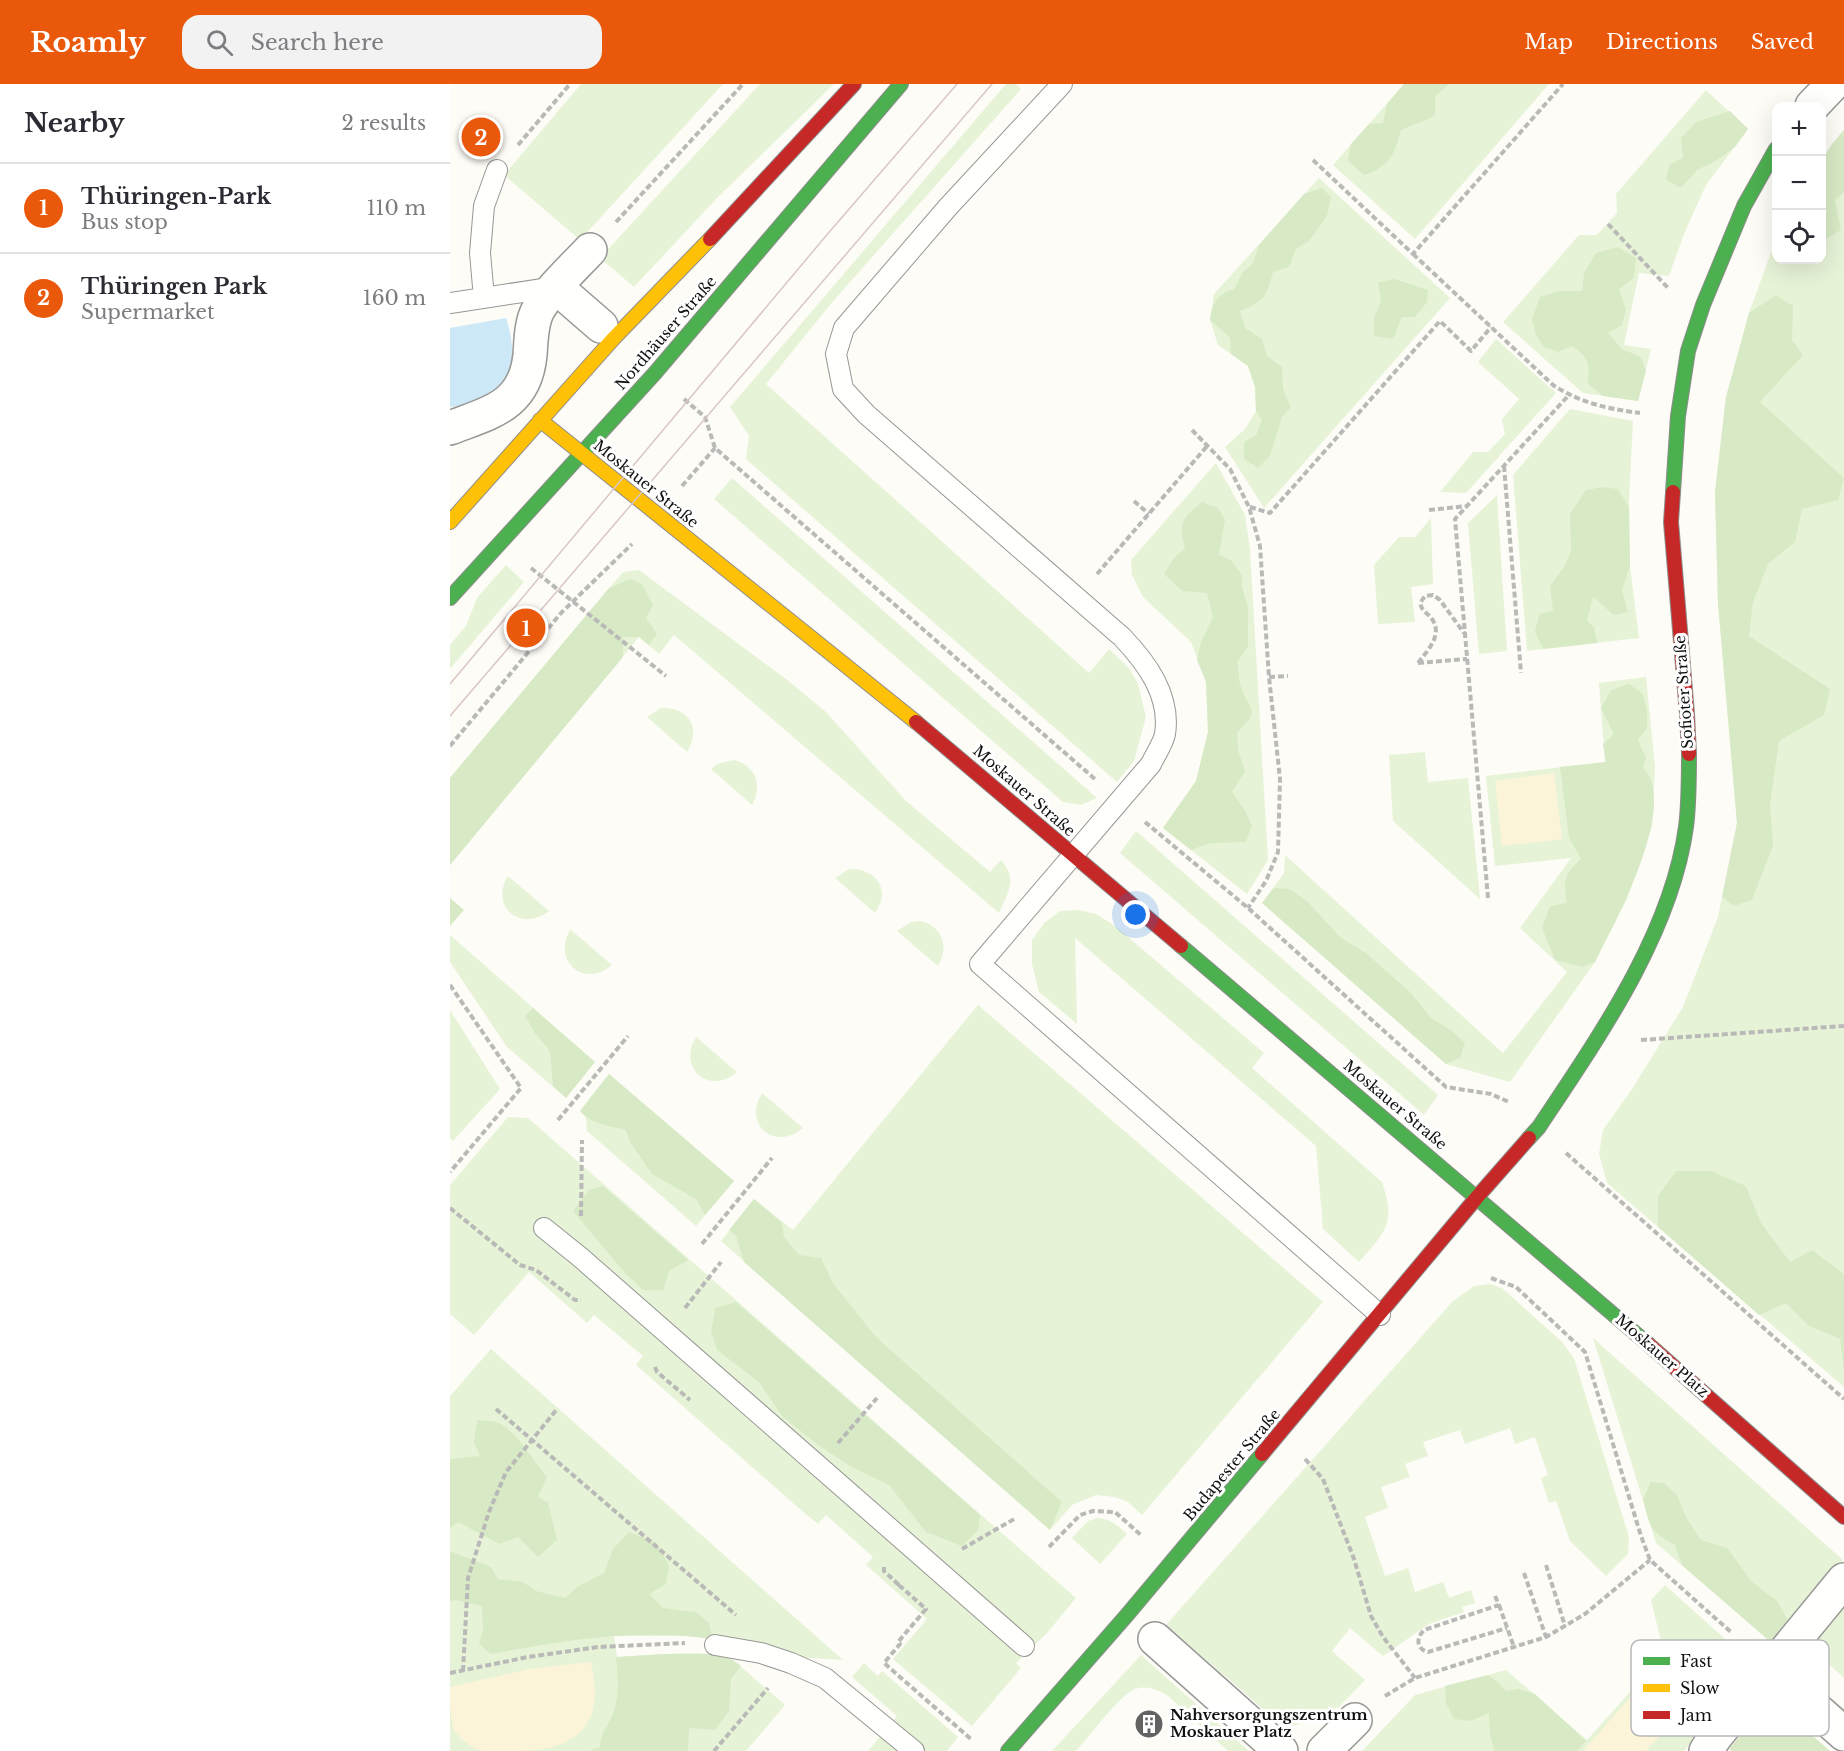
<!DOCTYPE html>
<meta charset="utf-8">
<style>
body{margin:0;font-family:"Libre Baskerville",serif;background:#f2f2f3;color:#2b2b33}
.controls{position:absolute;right:18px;top:18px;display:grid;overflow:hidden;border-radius:12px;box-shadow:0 6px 24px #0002}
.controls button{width:54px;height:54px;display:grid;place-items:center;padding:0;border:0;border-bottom:2px solid #e1e1e2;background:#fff;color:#2b2b33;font:30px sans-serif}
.you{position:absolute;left:686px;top:831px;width:21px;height:21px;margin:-15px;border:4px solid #fff;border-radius:50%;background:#1a73e8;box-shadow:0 0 0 9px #1a73e833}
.badge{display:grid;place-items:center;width:39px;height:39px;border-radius:50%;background:#ea580c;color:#fff;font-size:20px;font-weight:700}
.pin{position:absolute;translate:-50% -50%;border:3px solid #fff;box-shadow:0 2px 6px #0006}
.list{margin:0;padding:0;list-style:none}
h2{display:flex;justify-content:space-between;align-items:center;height:78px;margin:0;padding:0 24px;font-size:26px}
h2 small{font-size:20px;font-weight:400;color:#7c7c81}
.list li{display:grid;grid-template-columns:39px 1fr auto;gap:18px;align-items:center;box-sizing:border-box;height:90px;padding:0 24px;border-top:2px solid #e1e1e2}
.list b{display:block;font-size:22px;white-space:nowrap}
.list p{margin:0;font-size:20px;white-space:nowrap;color:#7c7c81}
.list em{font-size:20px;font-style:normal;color:#7c7c81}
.icon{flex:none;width:33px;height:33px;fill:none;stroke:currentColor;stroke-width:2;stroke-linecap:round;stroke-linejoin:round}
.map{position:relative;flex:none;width:1394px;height:1667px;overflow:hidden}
header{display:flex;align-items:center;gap:36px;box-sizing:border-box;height:84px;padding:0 30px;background:#ea580c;color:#fff}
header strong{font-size:28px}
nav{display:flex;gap:33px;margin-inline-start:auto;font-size:21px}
.search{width:420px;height:54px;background:#f2f2f3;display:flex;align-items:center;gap:15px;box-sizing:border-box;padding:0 21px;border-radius:18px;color:#7c7c81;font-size:22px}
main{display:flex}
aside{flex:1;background:#fff}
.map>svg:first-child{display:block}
</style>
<header>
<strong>Roamly</strong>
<div class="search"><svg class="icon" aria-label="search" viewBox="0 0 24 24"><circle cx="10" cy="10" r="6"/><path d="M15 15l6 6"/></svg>Search here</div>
<nav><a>Map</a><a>Directions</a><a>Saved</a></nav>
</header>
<main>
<aside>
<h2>Nearby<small>2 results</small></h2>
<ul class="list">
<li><span class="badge">1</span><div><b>Thüringen-Park</b><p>Bus stop</p></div><em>110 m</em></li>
<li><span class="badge">2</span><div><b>Thüringen Park</b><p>Supermarket</p></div><em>160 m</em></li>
</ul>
</aside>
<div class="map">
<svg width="1394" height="1667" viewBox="0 0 1394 1667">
<rect width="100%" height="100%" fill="#fdfcf7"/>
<path fill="#e7f3d7" d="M 131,0 L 273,0 L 130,156 L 54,91 Z
M 310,0 L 384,0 L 267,114 L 184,203 L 150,174 Z
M 556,0 L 566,0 L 571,5 L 384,216 L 316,300 L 639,589 L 659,565 L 679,584 L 688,600 L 696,633 L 684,677 L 667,698 L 296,375 L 299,352 L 280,323 Z
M 954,0 L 1099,0 L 965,155 L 883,81 Z
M 1256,6 L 1298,45 L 1256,101 L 1234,150 L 1219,192 L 1189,189 L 1174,261 L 1201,265 L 1188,317 L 1133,309 L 1053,238 L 1129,151 L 1147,151 L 1167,129 L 1166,110 Z
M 1394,46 L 1394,1303 L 1157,1099 L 1149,1070 L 1153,1046 L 1182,1005 L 1233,923 L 1268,833 L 1287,739 L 1268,519 L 1265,408 L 1276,313 L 1299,229 L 1326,155 L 1326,176 L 1372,176 L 1372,76 L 1382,60 Z
M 869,94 L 1000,214 L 814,424 L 775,363 L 795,345 L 806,327 L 805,303 L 798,282 L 768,261 L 760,236 L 764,210 Z
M 1046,255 L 1106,309 L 1016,409 L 990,408 L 1023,368 L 1038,368 L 1055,350 L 1052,335 L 1069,315 L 1028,278 Z
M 1120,325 L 1183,337 L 1179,416 L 1180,482 L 1189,554 L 1077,567 L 1063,391 Z
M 766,379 L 795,431 L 800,465 L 818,776 L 797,810 L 713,744 L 746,697 L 758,648 L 756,598 L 741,558 L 693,513 L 682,491 L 681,476 Z
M 282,394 L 647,714 L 631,721 L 613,718 L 264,415 Z
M 1047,411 L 1057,567 L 1029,570 L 1018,439 Z
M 981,434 L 983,500 L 961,503 L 965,538 L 928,540 L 924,481 L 949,453 L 965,453 Z
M 56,481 L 74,498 L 0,585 L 0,561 L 16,542 L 27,514 Z
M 189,486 L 336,595 L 376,628 L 456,717 L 540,788 L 551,776 C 568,795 558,808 549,829 L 224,551 L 209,570 L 189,553 L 0,781 L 0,694 L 173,488 Z
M 1196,593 L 1205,683 L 1202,742 L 1177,815 L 1145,878 L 1060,998 L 996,980 L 812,819 L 834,789 L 835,771 L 1053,969 L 1117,888 L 1070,844 L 1121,774 L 1045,782 L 1036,692 L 1155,678 L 1149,599 Z
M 211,624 C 239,623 252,644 237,668 L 197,633 Z
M 975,668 L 978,698 L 1018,694 L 1030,815 L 943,737 L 939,671 Z
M 284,676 C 306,682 313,701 302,721 L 261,685 L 267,680 Z
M 686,747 L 988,1011 L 974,1031 L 670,769 Z
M 399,785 C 426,784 442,806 425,829 L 385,794 Z
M 58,792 L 99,827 C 71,849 39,823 58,792 Z
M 629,826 L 646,830 L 664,841 L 814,969 L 802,984 L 932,1098 C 946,1139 936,1147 909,1178 L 873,1145 L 866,1062 L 625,854 L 627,940 L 589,908 L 582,880 L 582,856 L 594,839 L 610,827 Z
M 470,837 C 492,842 500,862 488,882 L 447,847 L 461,838 Z
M 120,846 L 121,846 L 162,881 C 134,905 102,877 120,846 Z
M 0,851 L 145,978 L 116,1014 L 57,963 L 0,878 Z
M 528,921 L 873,1218 L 692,1431 L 678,1418 L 665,1413 L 646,1411 L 622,1421 L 600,1446 L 271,1157 L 304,1115 L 343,1146 Z
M 0,926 L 50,1005 L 3,1057 L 0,1054 Z
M 246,953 L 287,988 C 259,1012 227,984 246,953 Z
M 159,990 L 284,1097 L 246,1142 L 137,1047 L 136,1034 L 130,1027 Z
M 312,1009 L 353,1044 C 325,1068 292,1040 312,1009 Z
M 58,1033 L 78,1034 L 626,1514 L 597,1549 L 566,1579 L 571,1584 L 522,1642 L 443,1575 L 477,1535 L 416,1481 L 423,1473 L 376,1431 L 368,1440 L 352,1427 L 186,1281 L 193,1272 L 144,1231 L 137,1239 L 79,1188 L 24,1251 L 0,1230 L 0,1101 Z
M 1040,1200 L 1052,1204 L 1112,1258 L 1124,1274 L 1179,1453 L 1178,1470 L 1156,1492 L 1120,1457 L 1106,1417 L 1099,1419 L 1091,1394 L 1098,1391 L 1085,1353 L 1065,1360 L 1060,1344 L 1015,1360 L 1010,1346 L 973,1358 L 978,1372 L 955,1380 L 960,1393 L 931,1403 L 938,1424 L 915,1433 L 935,1492 L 958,1484 L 965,1508 L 993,1498 L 999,1514 L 1021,1506 L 1025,1519 L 1012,1523 L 1014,1528 L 979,1540 L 933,1572 L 900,1544 L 882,1567 L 915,1596 L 889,1623 L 836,1645 L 716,1541 L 1003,1217 L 1024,1202 Z
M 1143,1254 L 1393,1476 L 1323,1560 L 1206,1459 Z
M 41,1265 L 393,1576 L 345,1573 L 299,1560 L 238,1552 L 164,1552 L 167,1573 L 214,1570 L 248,1570 L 281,1574 L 335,1621 L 296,1667 L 0,1667 L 0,1312 Z
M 647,1434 C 661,1435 667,1441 677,1450 L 650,1480 L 622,1454 L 638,1437 Z
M 1215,1501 L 1305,1582 L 1234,1667 L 912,1667 L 965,1611 L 1056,1586 L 1137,1656 L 1214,1570 L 1201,1516 Z
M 1394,1515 L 1394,1594 L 1357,1560 Z
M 691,1571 L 799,1667 L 778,1667 L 717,1611 C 707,1605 696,1601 685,1605 C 669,1612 640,1652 626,1667 L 602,1667 Z
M 414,1579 L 428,1592 L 432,1587 L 508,1653 L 497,1667 L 418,1667 L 447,1632 L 402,1593 Z"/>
<path fill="#d8eac5" d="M 954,0 L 1000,0 L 985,12 L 985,32 L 951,46 C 944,72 940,82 914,91 L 898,77 L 901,60 L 919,40 L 933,39 L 937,20 Z
M 1280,27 L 1298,45 L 1285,63 L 1266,77 L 1247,86 L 1231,104 L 1216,96 L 1219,81 L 1233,74 L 1231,54 L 1246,38 Z
M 1394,46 L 1394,108 L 1385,116 L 1391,146 L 1372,157 L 1372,76 L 1382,60 Z
M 872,104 L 881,113 L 877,132 L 859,157 L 846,165 L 839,183 L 823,188 C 817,212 814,218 790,227 L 795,244 L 812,255 L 817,272 L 832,283 L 833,305 L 841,323 L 832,333 L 820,372 L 808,384 L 794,375 L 794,358 L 806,351 L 812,336 L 806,327 L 805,303 L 798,282 L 781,270 L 780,254 L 760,236 C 762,219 768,210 784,205 L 793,188 L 803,179 L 809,161 L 854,110 Z
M 1168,163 L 1186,174 L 1184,194 L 1169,205 L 1176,225 L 1172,241 L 1158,249 L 1172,265 L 1191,273 L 1196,287 L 1188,317 L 1153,312 L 1138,300 C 1139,280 1140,274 1122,262 L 1108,268 L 1094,263 L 1086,251 L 1082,235 L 1090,213 L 1110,207 L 1132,207 L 1134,189 L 1146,169 Z
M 945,195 L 978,206 L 977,218 L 965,233 L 952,233 L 943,255 L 924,252 L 924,233 L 931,217 L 928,198 Z
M 1326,211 L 1343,222 L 1342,256 L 1353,271 L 1310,318 L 1394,394 L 1388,416 L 1352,425 L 1345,458 L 1318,480 L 1303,518 L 1299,552 L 1380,605 L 1374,631 L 1329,657 L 1320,720 L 1323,762 L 1302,816 L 1284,822 L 1272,813 L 1287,739 L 1268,519 L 1265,408 L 1276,313 L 1299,229 Z
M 1152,403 L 1168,405 L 1179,423 L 1180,482 L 1172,506 L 1178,528 L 1164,531 L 1143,513 L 1137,537 L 1144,543 L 1147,559 L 1093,565 L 1085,548 L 1089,530 L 1103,527 L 1100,502 L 1114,483 L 1121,467 L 1120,430 L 1136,406 Z
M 752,418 L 768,424 L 775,436 L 769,471 L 781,476 L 792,491 L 792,503 L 798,523 L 798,563 L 787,578 C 789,586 788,595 791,603 C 801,630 811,624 787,649 L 788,666 L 795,687 L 782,708 L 796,728 L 802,742 L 796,758 L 761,759 L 741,766 L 713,744 L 746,697 L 758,648 L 756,598 L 747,576 L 751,558 L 763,533 L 757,509 L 732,507 L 714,490 L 724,474 L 735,464 C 728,439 732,434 752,418 Z
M 181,495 L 192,500 L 203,521 L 196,534 L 207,550 L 199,561 L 189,553 L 173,553 L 173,573 L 0,781 L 0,694 L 159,504 Z
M 1179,600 L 1193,610 L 1197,626 L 1197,644 L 1188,656 L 1196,674 L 1193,684 C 1196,687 1199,692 1201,696 C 1217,743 1166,836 1145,878 L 1132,883 L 1105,876 L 1092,844 L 1100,822 L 1117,819 C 1113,796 1114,791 1131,775 L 1119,754 L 1110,683 L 1156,678 L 1153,660 L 1164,650 L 1151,624 L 1161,606 Z
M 824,804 L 840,805 L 857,817 L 891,854 L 916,869 L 960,908 L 981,934 L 1001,946 L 1015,959 L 1010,974 L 996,980 L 812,819 Z
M 0,814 L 14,826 L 0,842 Z
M 83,924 L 145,978 L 116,1014 L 103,1002 L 100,967 L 84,948 L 75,932 Z
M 159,990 L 284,1097 L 255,1131 L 246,1115 L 202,1090 L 180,1058 L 176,1046 C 159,1042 142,1040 130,1027 Z
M 1226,1087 L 1261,1087 L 1296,1102 L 1311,1139 L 1340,1178 L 1362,1166 L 1394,1190 L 1394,1287 L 1390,1255 L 1359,1242 L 1336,1219 L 1309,1231 L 1208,1143 L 1208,1112 Z
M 153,1102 L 238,1176 L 219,1187 L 213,1206 L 193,1206 L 174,1188 L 123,1127 L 139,1106 Z
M 304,1115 L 332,1139 L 334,1153 L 349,1171 L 371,1174 L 383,1199 L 426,1253 L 612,1418 L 600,1446 L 294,1178 L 286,1152 L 279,1146 Z
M 286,1218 L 530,1431 L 528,1446 L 512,1462 L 476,1448 L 439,1401 L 400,1382 L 368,1361 L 332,1332 L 309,1298 L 267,1266 L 261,1248 L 265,1224 Z
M 27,1336 C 33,1336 40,1337 46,1338 C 66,1345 83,1377 97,1393 L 88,1413 L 98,1418 L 107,1456 L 88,1473 L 68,1453 L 49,1460 L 8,1438 L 0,1444 L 0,1375 L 30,1372 L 24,1358 Z
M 1201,1398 L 1214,1399 L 1227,1411 L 1236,1433 L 1251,1456 L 1277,1464 L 1302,1498 L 1327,1517 L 1340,1540 L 1323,1560 L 1232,1481 L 1225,1461 C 1198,1446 1201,1444 1193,1416 Z
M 179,1448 L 207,1459 L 219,1482 L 216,1500 L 199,1510 L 213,1524 L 246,1528 L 259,1539 L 263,1555 C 186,1544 116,1556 41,1570 L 29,1560 L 33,1546 L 32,1522 L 6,1516 L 0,1517 L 0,1467 L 41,1483 L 48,1495 L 73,1498 L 86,1507 L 115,1514 L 127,1503 L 154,1489 L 163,1465 Z
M 214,1570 C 239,1570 272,1566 291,1582 L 281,1595 L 279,1627 L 265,1646 L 239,1644 L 238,1667 L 139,1667 L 150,1663 C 152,1645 155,1647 162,1632 C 170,1615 168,1591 166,1573 Z
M 1038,1591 L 1048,1598 L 1056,1607 L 1069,1605 L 1085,1610 L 1136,1657 L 1127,1667 L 1045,1667 L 1040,1652 L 1039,1629 L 1020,1637 L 1004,1635 L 996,1619 L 995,1602 Z
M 1331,1624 L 1380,1667 L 1282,1667 L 1279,1665 L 1297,1644 L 1307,1652 Z"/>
<path fill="#fcf4d9" d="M 1104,689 L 1112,755 L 1052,762 L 1045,697 Z
M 141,1578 C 145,1598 149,1623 136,1641 C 118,1667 82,1667 55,1667 C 48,1667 39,1667 32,1667 C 22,1664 12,1656 5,1648 C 0,1637 0,1616 0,1603 L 80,1585 Z
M 1192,1600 L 1228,1631 L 1196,1667 L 1133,1667 Z"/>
<path fill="#cde8f7" d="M 56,234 C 73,286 54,316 0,323 L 0,244 Z"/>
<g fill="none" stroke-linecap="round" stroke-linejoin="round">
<g stroke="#979795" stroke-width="22">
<path id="lane" d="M 612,0 L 498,123 L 394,244 L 386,270 L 393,305 L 416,330 L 672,553 C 697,579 721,612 715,650 C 713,660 705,671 701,680 L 530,880 L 930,1231
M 34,214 L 30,169 L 34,122 L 47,86
M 0,219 L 106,203
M 94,1144 L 130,1173 L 574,1562
M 265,1561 L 311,1569 L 341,1579 L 375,1594 L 464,1667"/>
</g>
<g stroke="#979795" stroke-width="36">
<path id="street" d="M 1362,22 L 1383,0
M 106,203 L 151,242
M 0,344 C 41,328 75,322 80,271 C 81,257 81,239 88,226 C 98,207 125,182 140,166
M 705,1555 L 831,1667
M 1310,1575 L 1394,1650
M 874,1667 L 905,1636
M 1256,1667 L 1265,1653 L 1394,1496"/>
</g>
<g stroke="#8e8d8b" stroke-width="16">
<path id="fast" d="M 1223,408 L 1228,332 L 1238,267 L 1253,221 L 1294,122 L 1326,65
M 0,514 L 205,289 L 451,0
M 731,862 L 1198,1260
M 1079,1054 L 1089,1043 C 1148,954 1221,851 1236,743 C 1239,720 1239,694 1239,670
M 558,1667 L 677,1531 L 812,1370"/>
</g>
<g stroke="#8e8d8b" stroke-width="16">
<path id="slow" d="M 90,336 L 466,638
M 0,438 L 164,254 L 260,155"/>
</g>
<g stroke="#8e8d8b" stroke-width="16">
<path id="jam" d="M 260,155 L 404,0
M 1223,408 L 1221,438 L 1237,630 L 1239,670
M 466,638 L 731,862
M 1198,1260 L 1394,1433
M 812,1370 L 1028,1112 L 1079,1054"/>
</g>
<path stroke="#b9b9b8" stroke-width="4" stroke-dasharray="6 3" stroke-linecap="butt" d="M 68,61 L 120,0
M 863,76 L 963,170 L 1113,0
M 166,138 L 293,0
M 1158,140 L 1219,205
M 963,170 L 1103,301 C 1130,319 1159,325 1190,329
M 234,315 L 255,333 L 265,364 L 646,696
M 742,346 L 780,385 L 799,423 L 810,462 L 819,593 L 830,695 L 828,768 L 816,797 L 798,824
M 1054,382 L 1071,589
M 232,402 L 265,364
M 684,417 L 699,430
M 800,423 L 820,429 L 990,237 L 1021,267 L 1041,243
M 979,426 L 1017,422
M 81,484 L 216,592
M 647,490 L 758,361
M 968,579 C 978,566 993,551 982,535 C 978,529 972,528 970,519 L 975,512 L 983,511 L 990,516 L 1014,549
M 968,579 L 1017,575
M 819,593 L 838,592
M 0,662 L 111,529 L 182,460
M 695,738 L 798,824 L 996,1003 L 1041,1010 L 1059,1018
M 1038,814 L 1005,435 L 1118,312
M 0,901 L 71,1004 L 0,1088
M 1191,956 L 1394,942
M 108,1036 L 178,952
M 1116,1069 L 1394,1315
M 0,1124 L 70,1181 L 86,1186 L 125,1216 L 131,1216
M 131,1132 L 132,1056
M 252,1160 L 322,1074
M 1041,1194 L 1066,1203 L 1135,1268 L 1191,1452 L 1200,1476 L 1282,1549
M 235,1224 L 271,1178
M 205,1283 L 207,1288 L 240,1316
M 46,1325 L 286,1531
M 388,1359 L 427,1314
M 855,1375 L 873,1395 L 904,1475 L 921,1532 L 933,1553 L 965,1594
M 599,1463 L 630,1431 L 643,1427 L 665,1428 L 692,1452
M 512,1465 L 566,1434
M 1096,1481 L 1115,1542
M 434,1483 L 434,1487 L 450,1502
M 1074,1489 L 1096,1553
M 451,1501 L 450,1502 L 476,1525 L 448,1558 L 450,1560 L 434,1579 L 522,1656
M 1045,1512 L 1049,1521 L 974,1546 C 966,1554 966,1565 978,1568 L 1057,1544
M 1049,1521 L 1064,1563
M 13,1587 L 18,1494 L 39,1428 L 56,1388 L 107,1325
M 0,1589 L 78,1573 L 148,1563 L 235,1559
M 935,1612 L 965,1594 L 1096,1553 L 1135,1530 L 1200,1476
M 264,1667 L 318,1604"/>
<use href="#lane" stroke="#fffffe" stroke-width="20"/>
<use href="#street" stroke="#fffffe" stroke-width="33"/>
<use href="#fast" stroke="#4caf50" stroke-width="14"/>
<use href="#slow" stroke="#ffc107" stroke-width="14"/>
<use href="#jam" stroke="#c62828" stroke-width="14"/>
<path stroke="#d9c6c7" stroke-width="1.5" d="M 0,600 L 375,153 L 507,0
M 0,632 L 542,0"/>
</g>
<defs>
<g id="building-disc" transform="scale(1.5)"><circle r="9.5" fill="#646362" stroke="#fff"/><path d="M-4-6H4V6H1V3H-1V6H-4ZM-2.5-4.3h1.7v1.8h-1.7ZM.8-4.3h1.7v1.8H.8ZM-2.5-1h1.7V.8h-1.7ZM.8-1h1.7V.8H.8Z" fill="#fff"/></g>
</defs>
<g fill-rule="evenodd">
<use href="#building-disc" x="699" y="1640"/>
</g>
<g text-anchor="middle" stroke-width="6" stroke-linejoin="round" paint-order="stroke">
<g font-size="15" fill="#111" stroke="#fff">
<text transform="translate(216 249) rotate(-49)" y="5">Nordhäuser Straße</text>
<text transform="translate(196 400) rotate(39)" y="5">Moskauer Straße</text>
<text transform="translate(1234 608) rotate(-94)" y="5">Sofioter Straße</text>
<text transform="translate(574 707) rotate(41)" y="5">Moskauer Straße</text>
<text transform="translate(945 1021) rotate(40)" y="5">Moskauer Straße</text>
<text transform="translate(1212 1272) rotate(41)" y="5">Moskauer Platz</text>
<text transform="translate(782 1381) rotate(-50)" y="5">Budapester Straße</text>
</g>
<g font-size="15" font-weight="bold" fill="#111" stroke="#fff" text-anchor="start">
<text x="720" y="1636">Nahversorgungszentrum<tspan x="720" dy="17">Moskauer Platz</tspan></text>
</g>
</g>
<rect x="1181" y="1556" width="198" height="96" rx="9" fill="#fff" stroke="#b8b8b8" stroke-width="1.5"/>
<rect x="1193" y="1573" width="27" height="8" fill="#4caf50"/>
<rect x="1193" y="1600" width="27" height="8" fill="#ffc107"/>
<rect x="1193" y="1627" width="27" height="8" fill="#c62828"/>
<g font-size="16" fill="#111">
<text x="1230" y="1583">Fast</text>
<text x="1230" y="1610">Slow</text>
<text x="1230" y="1637">Jam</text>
</g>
</svg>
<div class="controls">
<button>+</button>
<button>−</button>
<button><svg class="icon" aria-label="locate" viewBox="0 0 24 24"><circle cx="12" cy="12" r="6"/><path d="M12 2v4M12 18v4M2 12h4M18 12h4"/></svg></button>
</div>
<div class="you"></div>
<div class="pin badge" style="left:76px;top:544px">1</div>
<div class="pin badge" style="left:31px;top:53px">2</div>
</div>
</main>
